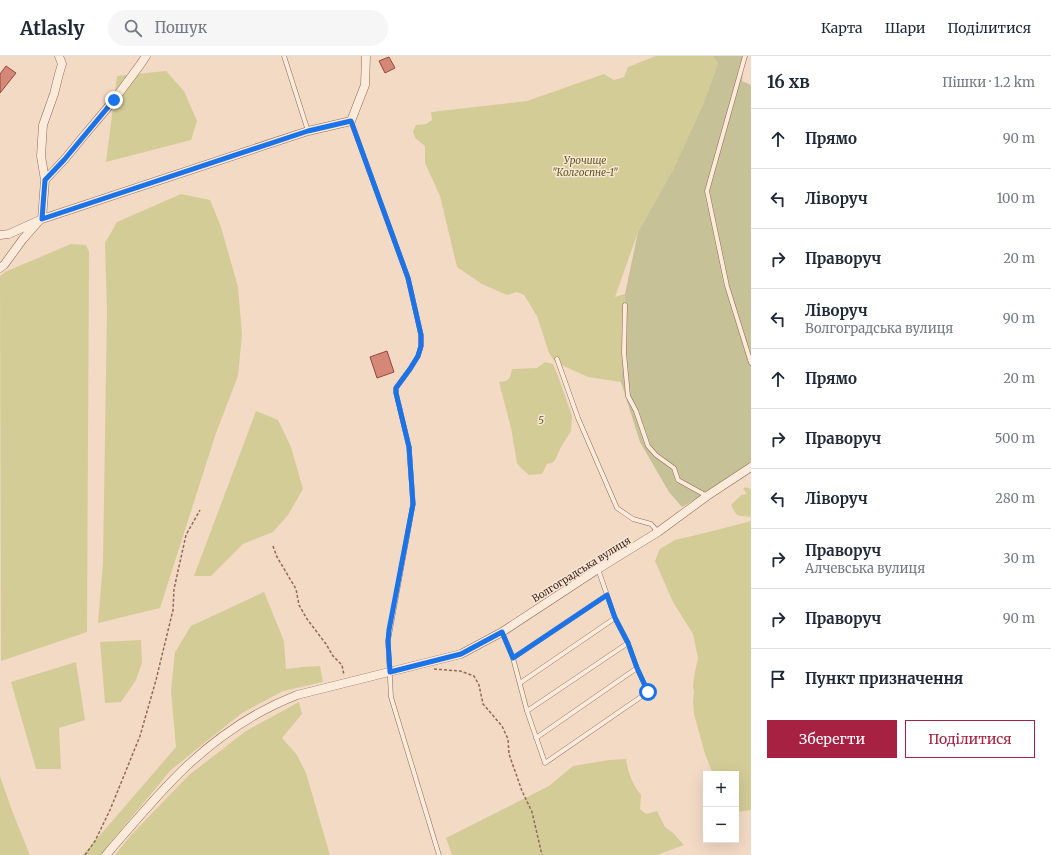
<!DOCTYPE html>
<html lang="uk">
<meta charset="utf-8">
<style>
body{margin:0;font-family:Merriweather,serif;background:#f6f6f7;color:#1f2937}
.controls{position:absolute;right:12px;bottom:12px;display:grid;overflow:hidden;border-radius:0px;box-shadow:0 4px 16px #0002}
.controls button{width:36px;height:36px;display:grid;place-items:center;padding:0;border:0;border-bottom:1px solid #e0e1e3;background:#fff;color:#1f2937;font:20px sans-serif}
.stop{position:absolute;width:12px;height:12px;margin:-9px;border:3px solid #1a73e8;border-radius:50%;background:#fff}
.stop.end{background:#1a73e8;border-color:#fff;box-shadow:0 1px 4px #0008}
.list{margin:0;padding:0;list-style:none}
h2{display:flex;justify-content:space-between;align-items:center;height:52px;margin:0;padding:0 16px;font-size:17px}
h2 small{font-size:13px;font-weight:400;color:#747a83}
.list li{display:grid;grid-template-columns:26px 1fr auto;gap:12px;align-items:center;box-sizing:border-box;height:60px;padding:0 16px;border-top:1px solid #e0e1e3}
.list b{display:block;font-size:15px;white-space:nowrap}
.list p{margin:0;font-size:13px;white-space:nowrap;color:#747a83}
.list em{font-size:13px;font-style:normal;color:#747a83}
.actions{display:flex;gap:8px;padding:12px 16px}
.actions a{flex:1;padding:9px 0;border:1px solid #a62142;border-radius:0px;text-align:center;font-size:14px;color:#a62142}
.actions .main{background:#a62142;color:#fff}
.icon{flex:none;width:22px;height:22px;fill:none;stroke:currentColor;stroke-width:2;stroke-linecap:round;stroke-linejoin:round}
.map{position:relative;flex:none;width:751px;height:799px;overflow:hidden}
header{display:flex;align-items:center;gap:24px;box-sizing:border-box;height:56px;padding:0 20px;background:#fff;border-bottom:1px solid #e0e1e3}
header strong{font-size:19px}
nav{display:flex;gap:22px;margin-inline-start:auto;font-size:14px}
.search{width:280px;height:36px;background:#f6f6f7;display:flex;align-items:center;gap:10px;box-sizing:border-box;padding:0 14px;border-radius:22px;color:#747a83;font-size:15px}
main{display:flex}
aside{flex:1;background:#fff}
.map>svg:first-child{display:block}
</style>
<header>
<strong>Atlasly</strong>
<div class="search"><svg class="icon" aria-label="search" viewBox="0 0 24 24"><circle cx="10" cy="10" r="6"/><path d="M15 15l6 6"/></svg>Пошук</div>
<nav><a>Карта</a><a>Шари</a><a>Поділитися</a></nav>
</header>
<main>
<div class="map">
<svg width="751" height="799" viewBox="0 0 751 799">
<rect width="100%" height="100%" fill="#f3dac5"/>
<path fill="#d3cc97" d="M 656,0 L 712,0 L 718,7 L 704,46 L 674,112 L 638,176 L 615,241 L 625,238 L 621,326 L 588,321 L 555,306 L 549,297 L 537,260 L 524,239 L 517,236 L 507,239 L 482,228 L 457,211 L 440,140 L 425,107 L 425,90 L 415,82 L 413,75 L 416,69 L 426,68 L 432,64 L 431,56 L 527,45 L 604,18 L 614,24 L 624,21 L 628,11 Z
M 166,15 L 184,35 L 197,65 L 191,84 L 106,106 L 117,20 Z
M 181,138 L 210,144 L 221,171 L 238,231 L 242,278 L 238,320 L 216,377 L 160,552 L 98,567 L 103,507 L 107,255 L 105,187 L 117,166 Z
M 71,188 L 86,189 L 89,196 L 87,576 L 1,605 L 0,220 L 5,216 Z
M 545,306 L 553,308 L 558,320 L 572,360 L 571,375 L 561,391 L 555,404 L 552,407 L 547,408 L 542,418 L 529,419 L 520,411 L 517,407 L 511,372 L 499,326 C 510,325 510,323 512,313 L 537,312 Z
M 256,355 L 278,364 L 291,391 L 303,433 L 288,459 L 273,476 L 243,488 L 211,520 L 194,520 Z
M 745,431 L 751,433 L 751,461 C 737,459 738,463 731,449 L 741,439 L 747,438 L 743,433 Z
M 751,465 L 751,754 L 737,756 L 736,756 L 736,718 L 713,718 L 705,698 L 694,658 L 693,645 L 694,636 L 693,631 L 694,621 L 698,602 L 693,578 L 673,546 L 655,505 L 660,493 L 675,484 L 709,476 Z
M 264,536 L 284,585 L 286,613 L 302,611 L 320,610 L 323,626 L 283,635 L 242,657 L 203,688 L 171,714 L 100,799 L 83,799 L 176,691 L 171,635 L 175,596 L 191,570 Z
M 141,584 L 142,607 L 136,624 L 121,646 L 105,647 L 100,586 Z
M 76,606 L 85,664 L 59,672 L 61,713 L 36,713 L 11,626 Z
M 299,646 L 302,658 L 282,682 L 297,699 L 306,717 L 330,799 L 115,799 L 131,779 L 189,719 L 246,675 Z
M 626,703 C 628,717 632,727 641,739 L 640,753 L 646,758 L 657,755 L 665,771 L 673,777 L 684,789 L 657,799 L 452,799 L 446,782 L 549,730 L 573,710 L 609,704 Z
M 0,720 L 11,752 L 30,799 L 0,799 Z"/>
<path fill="#c7c197" d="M 712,0 L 744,0 L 742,25 L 751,29 L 751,406 L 709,435 L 682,451 L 669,436 L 640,386 L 621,326 L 625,238 L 638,176 L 674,112 L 704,46 L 718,7 Z"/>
<path fill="#d58877" stroke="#92493b" d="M 389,1 L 395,12 L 385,17 L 379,5 Z
M 6,10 L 16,17 L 0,37 L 0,18 Z
M 387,295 L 394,316 L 377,322 L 370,301 Z"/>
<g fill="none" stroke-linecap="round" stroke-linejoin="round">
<g stroke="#906958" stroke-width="5">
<path id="lane" d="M 284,0 L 308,75
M 745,0 L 707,135 L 727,230 L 751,307
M 351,65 L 408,222 L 421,279 L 421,290 L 418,300 L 410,313 L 396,332 L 396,337 L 409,391 L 413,448 L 388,585 L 391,641 L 439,799
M 625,249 L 624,297 L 628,340 L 636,355 L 648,390 L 656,399 L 674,412 L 678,424 L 707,440
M 557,303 L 578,362 L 617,452 L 633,463 L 651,468 L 658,476
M 502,576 L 513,602 L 527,655 L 545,707 L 648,636 L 637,612 L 628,587 L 615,562 L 598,513
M 513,602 L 607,539
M 520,627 L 615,562
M 527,655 L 628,587
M 536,682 L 637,612"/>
</g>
<g stroke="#906958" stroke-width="9">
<path id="street" d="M 45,124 L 64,104 L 82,82 L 114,44 L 140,9 L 146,0
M 42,163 L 45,124 L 41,100 L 43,69 L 54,38 L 59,18 L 62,8 L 59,0
M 0,179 L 9,178 L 42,163 L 308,75 L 351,65 L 365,29 L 366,0
M 0,212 L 4,209 L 23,183 L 38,166
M 106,799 C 122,780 138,762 154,744 C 165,732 176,720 188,709 C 220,679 256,655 297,639 L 461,598 L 502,576 L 598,513 L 658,476 L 707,440 L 751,411"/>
</g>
<path stroke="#906958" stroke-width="1.5" stroke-dasharray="3 2" stroke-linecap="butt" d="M 273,490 L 277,501 L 296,533 L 299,549 L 307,563 L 326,588 L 333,600 L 342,609 L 344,619
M 434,613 L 460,615 L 474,620 L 479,629 L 483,648 L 502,670 L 508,683 L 509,698 L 522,735 L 532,756 L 542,799
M 85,799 L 95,785 L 110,754 L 140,680 L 156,624 L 173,554 L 174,533 L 186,479 L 200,454"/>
<use href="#lane" stroke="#fceada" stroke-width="4"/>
<use href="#street" stroke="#fceada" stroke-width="8"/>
</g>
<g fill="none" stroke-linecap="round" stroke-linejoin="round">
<path stroke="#1a73e8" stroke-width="5" d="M 114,44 L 64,104 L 45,124 L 42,163 L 308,75 L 351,65 L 408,222 L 421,279 L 421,290 L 418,300 L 410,313 L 396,332 L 396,337 L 409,391 L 413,448 L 389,574 L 388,585 L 390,616 L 461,598 L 502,576 L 513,602 L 607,539 L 615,562 L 628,587 L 637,612 L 648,636"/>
</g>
<g text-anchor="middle" stroke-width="3" stroke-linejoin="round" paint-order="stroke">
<g font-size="10" font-style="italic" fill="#5d5e22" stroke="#f9e6d5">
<text x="585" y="108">Урочище<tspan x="585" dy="12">"Колгоспне-1"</tspan></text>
<text x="541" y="368">5</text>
</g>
<g font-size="10" fill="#3f261e" stroke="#f9e6d5">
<text transform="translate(581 513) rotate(-32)" y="4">Волгоградська вулиця</text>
</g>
</g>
</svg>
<div class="controls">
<button>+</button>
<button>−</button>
</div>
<div class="stop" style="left:648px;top:636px"></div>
<div class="stop end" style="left:114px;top:44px"></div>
</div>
<aside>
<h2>16 хв<small>Пішки · 1.2 km</small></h2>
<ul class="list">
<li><svg class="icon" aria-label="ahead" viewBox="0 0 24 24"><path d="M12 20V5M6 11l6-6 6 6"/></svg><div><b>Прямо</b></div><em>90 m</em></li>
<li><svg class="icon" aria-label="left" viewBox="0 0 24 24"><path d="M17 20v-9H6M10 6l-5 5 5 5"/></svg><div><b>Ліворуч</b></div><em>100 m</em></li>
<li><svg class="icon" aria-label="right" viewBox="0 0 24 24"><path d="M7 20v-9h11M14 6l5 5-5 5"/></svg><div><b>Праворуч</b></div><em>20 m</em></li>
<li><svg class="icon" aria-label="left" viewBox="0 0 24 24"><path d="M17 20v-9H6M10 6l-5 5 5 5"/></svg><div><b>Ліворуч</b><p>Волгоградська вулиця</p></div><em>90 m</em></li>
<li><svg class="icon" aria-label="ahead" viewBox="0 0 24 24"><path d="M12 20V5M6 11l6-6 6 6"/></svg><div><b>Прямо</b></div><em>20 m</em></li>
<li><svg class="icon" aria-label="right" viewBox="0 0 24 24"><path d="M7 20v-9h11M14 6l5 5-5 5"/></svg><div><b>Праворуч</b></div><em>500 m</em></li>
<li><svg class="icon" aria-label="left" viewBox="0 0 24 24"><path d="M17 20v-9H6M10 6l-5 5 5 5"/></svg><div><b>Ліворуч</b></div><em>280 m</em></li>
<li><svg class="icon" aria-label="right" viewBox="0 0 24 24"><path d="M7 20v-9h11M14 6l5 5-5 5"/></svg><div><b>Праворуч</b><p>Алчевська вулиця</p></div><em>30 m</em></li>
<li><svg class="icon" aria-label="right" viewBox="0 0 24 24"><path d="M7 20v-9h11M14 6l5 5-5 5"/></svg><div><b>Праворуч</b></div><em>90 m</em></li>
<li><svg class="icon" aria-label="arrive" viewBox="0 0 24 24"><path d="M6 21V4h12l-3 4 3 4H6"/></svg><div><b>Пункт призначення</b></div></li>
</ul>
<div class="actions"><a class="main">Зберегти</a><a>Поділитися</a></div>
</aside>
</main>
